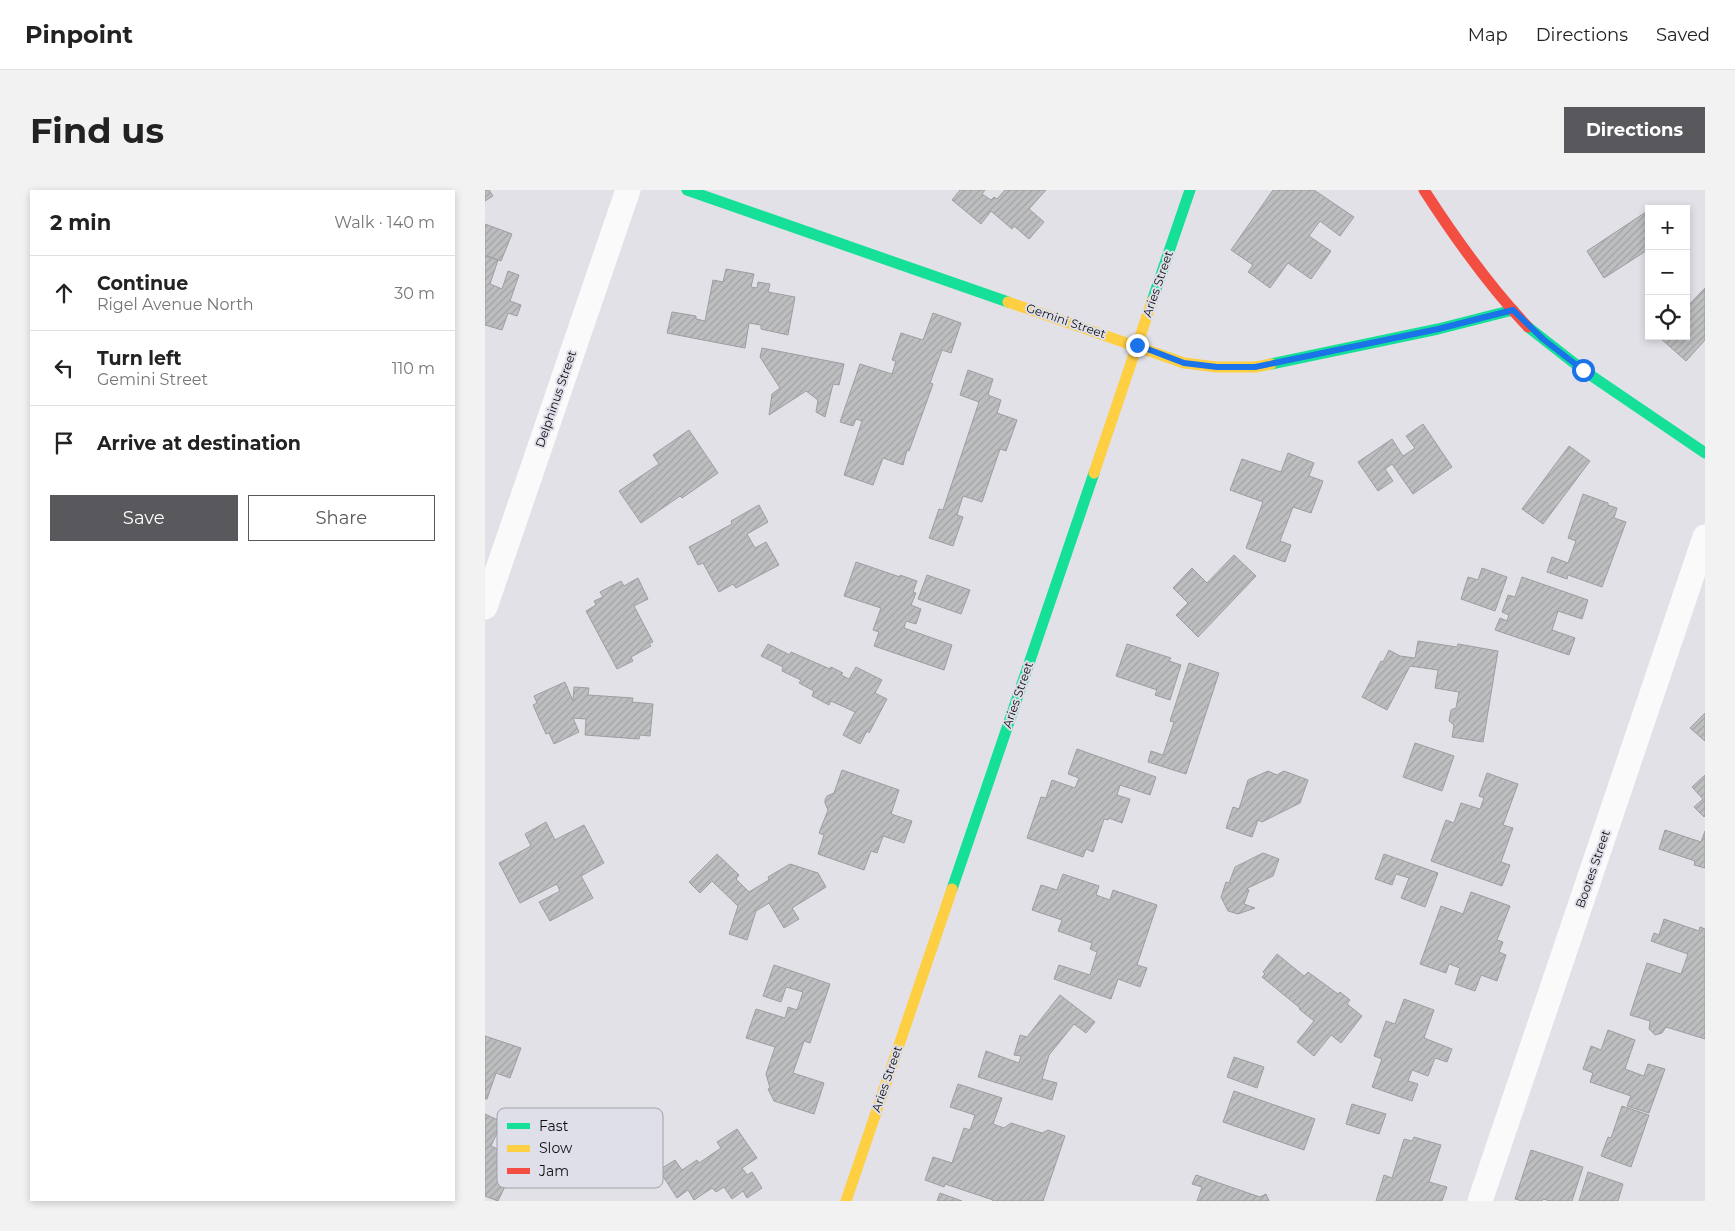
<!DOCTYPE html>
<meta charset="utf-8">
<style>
body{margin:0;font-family:Montserrat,sans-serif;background:#f2f2f2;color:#222}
.controls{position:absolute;right:15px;top:15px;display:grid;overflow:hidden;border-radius:0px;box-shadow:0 2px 8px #0003}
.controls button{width:45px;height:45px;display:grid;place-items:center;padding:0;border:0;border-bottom:1px solid #e0e0e0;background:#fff;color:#222;font:25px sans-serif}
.stop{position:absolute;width:15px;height:15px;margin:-11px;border:4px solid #1a73e8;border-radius:50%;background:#fff}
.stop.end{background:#1a73e8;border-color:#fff;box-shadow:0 1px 5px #0008}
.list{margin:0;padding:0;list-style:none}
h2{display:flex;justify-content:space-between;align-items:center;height:65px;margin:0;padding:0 20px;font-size:21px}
h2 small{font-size:16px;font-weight:400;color:#767676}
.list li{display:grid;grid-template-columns:32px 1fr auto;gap:15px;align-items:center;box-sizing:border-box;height:75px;padding:0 20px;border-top:1px solid #e0e0e0}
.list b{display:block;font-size:19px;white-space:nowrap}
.list p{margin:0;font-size:16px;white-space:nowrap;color:#767676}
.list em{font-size:16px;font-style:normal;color:#767676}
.actions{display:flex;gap:10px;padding:15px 20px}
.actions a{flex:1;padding:11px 0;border:1px solid #58585d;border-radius:0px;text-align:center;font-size:18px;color:#58585d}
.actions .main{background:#58585d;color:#fff}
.icon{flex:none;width:28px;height:28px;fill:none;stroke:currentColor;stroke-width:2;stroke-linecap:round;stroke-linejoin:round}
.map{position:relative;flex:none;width:1220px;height:1011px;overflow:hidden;border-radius:0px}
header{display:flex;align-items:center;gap:30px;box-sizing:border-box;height:70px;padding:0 25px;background:#fff;border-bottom:1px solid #e0e0e0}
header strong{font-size:24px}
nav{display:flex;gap:28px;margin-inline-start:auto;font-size:18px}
.intro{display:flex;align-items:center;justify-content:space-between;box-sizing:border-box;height:120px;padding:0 30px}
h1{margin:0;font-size:35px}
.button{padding:12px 22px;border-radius:0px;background:#58585d;color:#fff;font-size:18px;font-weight:700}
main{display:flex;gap:30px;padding:0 30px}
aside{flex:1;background:#fff;border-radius:0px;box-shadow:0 2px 8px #0003}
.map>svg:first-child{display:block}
</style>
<header>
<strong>Pinpoint</strong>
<nav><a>Map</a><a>Directions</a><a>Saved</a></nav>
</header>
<div class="intro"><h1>Find us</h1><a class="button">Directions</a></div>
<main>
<aside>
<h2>2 min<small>Walk · 140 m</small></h2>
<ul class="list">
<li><svg class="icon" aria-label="ahead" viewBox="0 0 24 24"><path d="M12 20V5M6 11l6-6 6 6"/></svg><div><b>Continue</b><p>Rigel Avenue North</p></div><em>30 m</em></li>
<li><svg class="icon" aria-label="left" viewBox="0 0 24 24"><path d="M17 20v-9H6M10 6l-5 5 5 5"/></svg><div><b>Turn left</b><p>Gemini Street</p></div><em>110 m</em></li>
<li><svg class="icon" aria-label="arrive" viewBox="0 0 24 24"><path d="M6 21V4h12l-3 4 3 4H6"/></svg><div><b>Arrive at destination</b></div></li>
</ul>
<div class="actions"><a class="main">Save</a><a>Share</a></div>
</aside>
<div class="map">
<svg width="1220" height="1011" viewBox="0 0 1220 1011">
<defs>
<pattern id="building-hatch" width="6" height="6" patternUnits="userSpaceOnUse" patternTransform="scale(1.25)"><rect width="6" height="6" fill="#bcbebf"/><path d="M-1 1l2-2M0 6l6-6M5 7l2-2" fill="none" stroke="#a0a2a3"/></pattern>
</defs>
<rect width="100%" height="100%" fill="#e1e1e7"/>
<path fill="url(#building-hatch)" stroke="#9d9ea0" d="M 0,0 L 4,0 L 8,6 L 0,11 Z
M 475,0 L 500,0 L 497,4 L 506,10 L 509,7 L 512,9 L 520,0 L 561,0 L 544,19 L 559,32 L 544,49 L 529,36 L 527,39 L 506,21 L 496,34 L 467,10 Z
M 788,0 L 829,0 L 869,27 L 855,46 L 835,31 L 824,46 L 846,61 L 826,89 L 803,73 L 785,98 L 763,82 L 768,75 L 746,60 Z
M 1164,20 L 1164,59 L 1119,88 L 1102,61 Z
M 0,34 L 27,44 L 16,71 L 0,65 Z
M 0,66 L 13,70 L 5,94 L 17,99 L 23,81 L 34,85 L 25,111 L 36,115 L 32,126 L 23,123 L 17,140 L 0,135 Z
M 241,79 L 269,84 L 266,97 L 272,98 L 273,92 L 285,94 L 283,102 L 310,107 L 303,145 L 276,139 L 276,135 L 264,133 L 260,158 L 182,143 L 187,122 L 211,126 L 211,129 L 220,131 L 228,90 L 238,92 Z
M 1220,98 L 1220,150 L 1201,171 L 1174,147 L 1201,146 L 1201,118 Z
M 448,123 L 476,133 L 466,163 L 457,160 L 445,193 L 448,194 L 424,261 L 422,260 L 418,275 L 398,268 L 388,295 L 359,285 L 377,231 L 371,229 L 368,236 L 355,232 L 375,174 L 407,184 L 411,171 L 407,170 L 416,143 L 438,150 Z
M 277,158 L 359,174 L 354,195 L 348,194 L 340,227 L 331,222 L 333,210 L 321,201 L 284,225 L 287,204 L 295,198 L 275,167 Z
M 483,180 L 508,189 L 503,205 L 516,210 L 512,223 L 532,230 L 521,261 L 515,259 L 497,312 L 478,306 L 472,325 L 478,327 L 468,356 L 444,348 L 454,319 L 458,320 L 494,212 L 475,205 Z
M 938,234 L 967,277 L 928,304 L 907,274 L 900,279 L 908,291 L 893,301 L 873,272 L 907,249 L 918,266 L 930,258 L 921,246 Z
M 204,240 L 233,283 L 197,308 L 195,306 L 156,333 L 134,301 L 174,274 L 168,265 Z
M 1084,256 L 1105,271 L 1058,334 L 1037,319 Z
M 803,263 L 829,273 L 824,286 L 838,291 L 826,323 L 808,317 L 795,351 L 806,355 L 800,372 L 761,358 L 778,312 L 745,300 L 757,269 L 796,282 Z
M 1098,304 L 1123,313 L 1123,315 L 1132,318 L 1129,328 L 1141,332 L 1117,397 L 1083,385 L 1082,389 L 1062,382 L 1067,367 L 1083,373 L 1091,351 L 1083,348 Z
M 274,315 L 283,332 L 262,344 L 270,358 L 281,352 L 294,375 L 251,398 L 248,394 L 234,402 L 218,373 L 213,375 L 204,357 L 247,334 L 246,331 Z
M 749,365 L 771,386 L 713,447 L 691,425 L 703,413 L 688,398 L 707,378 L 722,393 Z
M 371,372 L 415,387 L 415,385 L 432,391 L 428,402 L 431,403 L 426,415 L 436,419 L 431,434 L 421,431 L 419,438 L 467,455 L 459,480 L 389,456 L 394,442 L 388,440 L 396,418 L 359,406 Z
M 997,378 L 1022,387 L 1010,421 L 976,409 L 983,387 L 993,390 Z
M 442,385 L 485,400 L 476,424 L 433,409 Z
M 1037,387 L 1103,410 L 1097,429 L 1073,421 L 1067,440 L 1090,448 L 1084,465 L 1010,440 L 1015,428 L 1022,431 L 1024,425 L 1017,422 L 1023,405 L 1030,407 Z
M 153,388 L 163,409 L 149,416 L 168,452 L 164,453 L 166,456 L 146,467 L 148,471 L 132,479 L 101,421 L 111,415 L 109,411 L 118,407 L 115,402 L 136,391 L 139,396 Z
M 933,451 L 972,457 L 973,454 L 1013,461 L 998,552 L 967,547 L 969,535 L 964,531 L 966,520 L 971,518 L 974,502 L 950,498 L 953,480 L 925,476 L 902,520 L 877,507 L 896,471 L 898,472 L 904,460 L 915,466 L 930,468 Z
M 283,454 L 305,465 L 306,462 L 345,479 L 346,477 L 358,483 L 356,485 L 364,489 L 371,477 L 397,490 L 390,503 L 402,509 L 384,543 L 382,541 L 375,554 L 358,545 L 370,522 L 346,511 L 344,515 L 327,506 L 329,501 L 314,493 L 316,490 L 297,481 L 298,477 L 276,466 Z
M 642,454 L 686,468 L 684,471 L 696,475 L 685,510 L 670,505 L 672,500 L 631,486 Z
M 704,473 L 734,483 L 701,584 L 663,572 L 666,561 L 678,565 L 689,532 L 685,531 Z
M 80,492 L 88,511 L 89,497 L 104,498 L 103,505 L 148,508 L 147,512 L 168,514 L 165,546 L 155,545 L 154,549 L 100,545 L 101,529 L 88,528 L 94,542 L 69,554 L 64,543 L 61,544 L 48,515 L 52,513 L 49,506 Z
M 1220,523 L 1220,551 L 1205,538 Z
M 930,553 L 969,566 L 957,601 L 918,587 Z
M 592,559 L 671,587 L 665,605 L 635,595 L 632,605 L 645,609 L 637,633 L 624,628 L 623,630 L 619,629 L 608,662 L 601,659 L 598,667 L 542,648 L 556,607 L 561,608 L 567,590 L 590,598 L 594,588 L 583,584 Z
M 357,580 L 414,600 L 406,624 L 427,631 L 419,653 L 398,646 L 392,663 L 386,661 L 379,680 L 333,664 L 339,645 L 334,643 L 343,620 L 340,613 L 340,610 L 342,606 L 349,603 Z
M 783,581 L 792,585 L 799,581 L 823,590 L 815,613 L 777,632 L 773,630 L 767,647 L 741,638 L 748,617 L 754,619 L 763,590 Z
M 1002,583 L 1033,594 L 1018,635 L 1028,638 L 1016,672 L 1025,675 L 1017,696 L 946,671 L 961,630 L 969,633 L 976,613 L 995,619 L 999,608 L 994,606 Z
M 1220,585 L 1220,626 L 1219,627 L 1209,617 L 1218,609 L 1207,597 Z
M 61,632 L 70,650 L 99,635 L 119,673 L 96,686 L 108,708 L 65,731 L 54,712 L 75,701 L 72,694 L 35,713 L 14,673 L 46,656 L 40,644 Z
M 1180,640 L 1216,652 L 1220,641 L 1220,678 L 1209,675 L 1210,671 L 1174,659 Z
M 778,663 L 794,669 L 788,686 L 761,699 L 764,700 L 759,714 L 770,718 L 753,724 L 743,721 L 736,707 L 741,692 L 744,693 L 750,677 Z
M 232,664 L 254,685 L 251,689 L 264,702 L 284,690 L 283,687 L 305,674 L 333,683 L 341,697 L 307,718 L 314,729 L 299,738 L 284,713 L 271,721 L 262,750 L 244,744 L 253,716 L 227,691 L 215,703 L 204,692 Z
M 899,664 L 953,683 L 940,717 L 916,708 L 924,688 L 911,684 L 907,695 L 890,689 Z
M 578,684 L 614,696 L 611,705 L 625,710 L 628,700 L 672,715 L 652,775 L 662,778 L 655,797 L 633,789 L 626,809 L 569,789 L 574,775 L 605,785 L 612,762 L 605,759 L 607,753 L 573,741 L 577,730 L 547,720 L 556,695 L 572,700 Z
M 986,702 L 1025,716 L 1012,750 L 1018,752 L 1014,762 L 1021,765 L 1012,791 L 996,785 L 990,801 L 970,794 L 975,778 L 964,774 L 961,783 L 935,774 L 956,716 L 978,724 Z
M 1179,729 L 1214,741 L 1215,737 L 1220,739 L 1220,849 L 1181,837 L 1177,843 L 1170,845 L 1164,839 L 1165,831 L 1145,825 L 1162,773 L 1196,784 L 1203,764 L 1166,751 L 1169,743 L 1174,745 Z
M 792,764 L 819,786 L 823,782 L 853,804 L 855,802 L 865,810 L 862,814 L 877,826 L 856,853 L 846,845 L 829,866 L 812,852 L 829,831 L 814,819 L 815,818 L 777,787 L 780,784 L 778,782 Z
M 289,775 L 345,794 L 325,853 L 319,851 L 308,883 L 339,893 L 329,924 L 289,911 L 283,899 L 285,898 L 281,884 L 290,857 L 261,848 L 271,819 L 300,828 L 303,817 L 312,820 L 318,802 L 301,797 L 296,812 L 278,806 Z
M 575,805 L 610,832 L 601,843 L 589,834 L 564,865 L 557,889 L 572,893 L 567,910 L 493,887 L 501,861 L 534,873 L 536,866 L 529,865 L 535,845 L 542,847 Z
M 919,809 L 949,820 L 939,848 L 967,859 L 962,872 L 950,868 L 943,886 L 927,880 L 923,891 L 933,894 L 927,911 L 887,897 L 897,869 L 889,866 L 901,831 L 910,834 Z
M 1123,840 L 1150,850 L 1140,879 L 1159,886 L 1163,874 L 1180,879 L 1164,923 L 1142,916 L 1146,906 L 1105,892 L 1108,883 L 1098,879 L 1106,856 L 1116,860 Z
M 0,846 L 36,858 L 25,888 L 11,883 L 2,909 L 0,909 Z
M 749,867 L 779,877 L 772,898 L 742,887 Z
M 473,894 L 517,908 L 508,934 L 519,938 L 526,933 L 557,943 L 563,940 L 580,946 L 558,1011 L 507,1011 L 508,1010 L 460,994 L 459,997 L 440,990 L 448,967 L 467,973 L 479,938 L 485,940 L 490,925 L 465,917 Z
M 749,901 L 830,929 L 819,960 L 738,932 Z
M 867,914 L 901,924 L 894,944 L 861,934 Z
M 1137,916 L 1164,925 L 1146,977 L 1116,966 L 1123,947 L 1126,948 Z
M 0,924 L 17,932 L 6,956 L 19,962 L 20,958 L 35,965 L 13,1011 L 0,1006 Z
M 252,939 L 272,968 L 257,978 L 262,985 L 267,982 L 277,998 L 262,1008 L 258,1001 L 247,1009 L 239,997 L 231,1002 L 227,998 L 209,1010 L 203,1000 L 192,1008 L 174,980 L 190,970 L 197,980 L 212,970 L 214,973 L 236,958 L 232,952 Z
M 929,947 L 956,955 L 944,992 L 962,997 L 957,1011 L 891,1011 L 899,985 L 907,988 L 919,949 L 927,951 Z
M 1046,960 L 1098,977 L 1087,1011 L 1065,1011 L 1058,1009 L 1057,1011 L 1037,1011 L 1030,1009 Z
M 1103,982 L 1138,994 L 1133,1011 L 1094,1011 Z
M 711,985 L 775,1007 L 781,1004 L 784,1011 L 712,1011 L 717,997 L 707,994 Z
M 455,1003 L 477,1011 L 452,1011 Z"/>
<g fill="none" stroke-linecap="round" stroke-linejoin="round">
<path stroke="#fafafb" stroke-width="25" d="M 0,417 L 143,0
M 995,1011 L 1220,347"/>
<path stroke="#16e098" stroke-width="11" d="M 202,0 L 523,112
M 667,111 L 705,0
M 1043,137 L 1098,180 L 1220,263
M 786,174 L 953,139 L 1028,120
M 467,699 L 609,283"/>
<path stroke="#ffcf43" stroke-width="11" d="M 523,112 L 699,173 L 732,177 L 770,177 L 786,174
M 609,283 L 667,111
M 361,1011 L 467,699"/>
<path stroke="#f24e42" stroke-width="11" d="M 939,0 C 970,48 1003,95 1043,137"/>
</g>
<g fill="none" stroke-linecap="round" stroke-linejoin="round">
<path stroke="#1a73e8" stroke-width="6" d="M 652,155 L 699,173 L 732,177 L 770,177 L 953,139 L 1028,120 L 1058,149 L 1098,180"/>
</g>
<g text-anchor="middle" stroke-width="4" stroke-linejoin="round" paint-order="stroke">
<g font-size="12" fill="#0e0e12" stroke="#dfdfe9">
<text transform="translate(673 94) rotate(-71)" y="4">Aries Street</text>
<text transform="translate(581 131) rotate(19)" y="4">Gemini Street</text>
<text transform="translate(71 209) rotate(-71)" y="4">Delphinus Street</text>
<text transform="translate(533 505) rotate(-71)" y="4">Aries Street</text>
<text transform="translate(1108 679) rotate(-71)" y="4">Bootes Street</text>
<text transform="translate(402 889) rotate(-71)" y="4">Aries Street</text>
</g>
</g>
<rect x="12" y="918" width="166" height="80" rx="8" fill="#dfdfe9" stroke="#a0a0a8" stroke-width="1"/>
<rect x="22" y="933" width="23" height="6" fill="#16e098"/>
<rect x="22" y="955" width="23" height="7" fill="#ffcf43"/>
<rect x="22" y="978" width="23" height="6" fill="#f24e42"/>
<g font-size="14" fill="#0e0e12">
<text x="54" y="941">Fast</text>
<text x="54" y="963">Slow</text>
<text x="54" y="986">Jam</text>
</g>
</svg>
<div class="controls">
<button>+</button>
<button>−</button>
<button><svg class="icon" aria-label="locate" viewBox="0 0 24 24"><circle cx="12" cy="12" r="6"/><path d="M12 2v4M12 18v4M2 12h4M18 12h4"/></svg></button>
</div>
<div class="stop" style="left:1098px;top:180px"></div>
<div class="stop end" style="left:652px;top:155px"></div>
</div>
</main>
